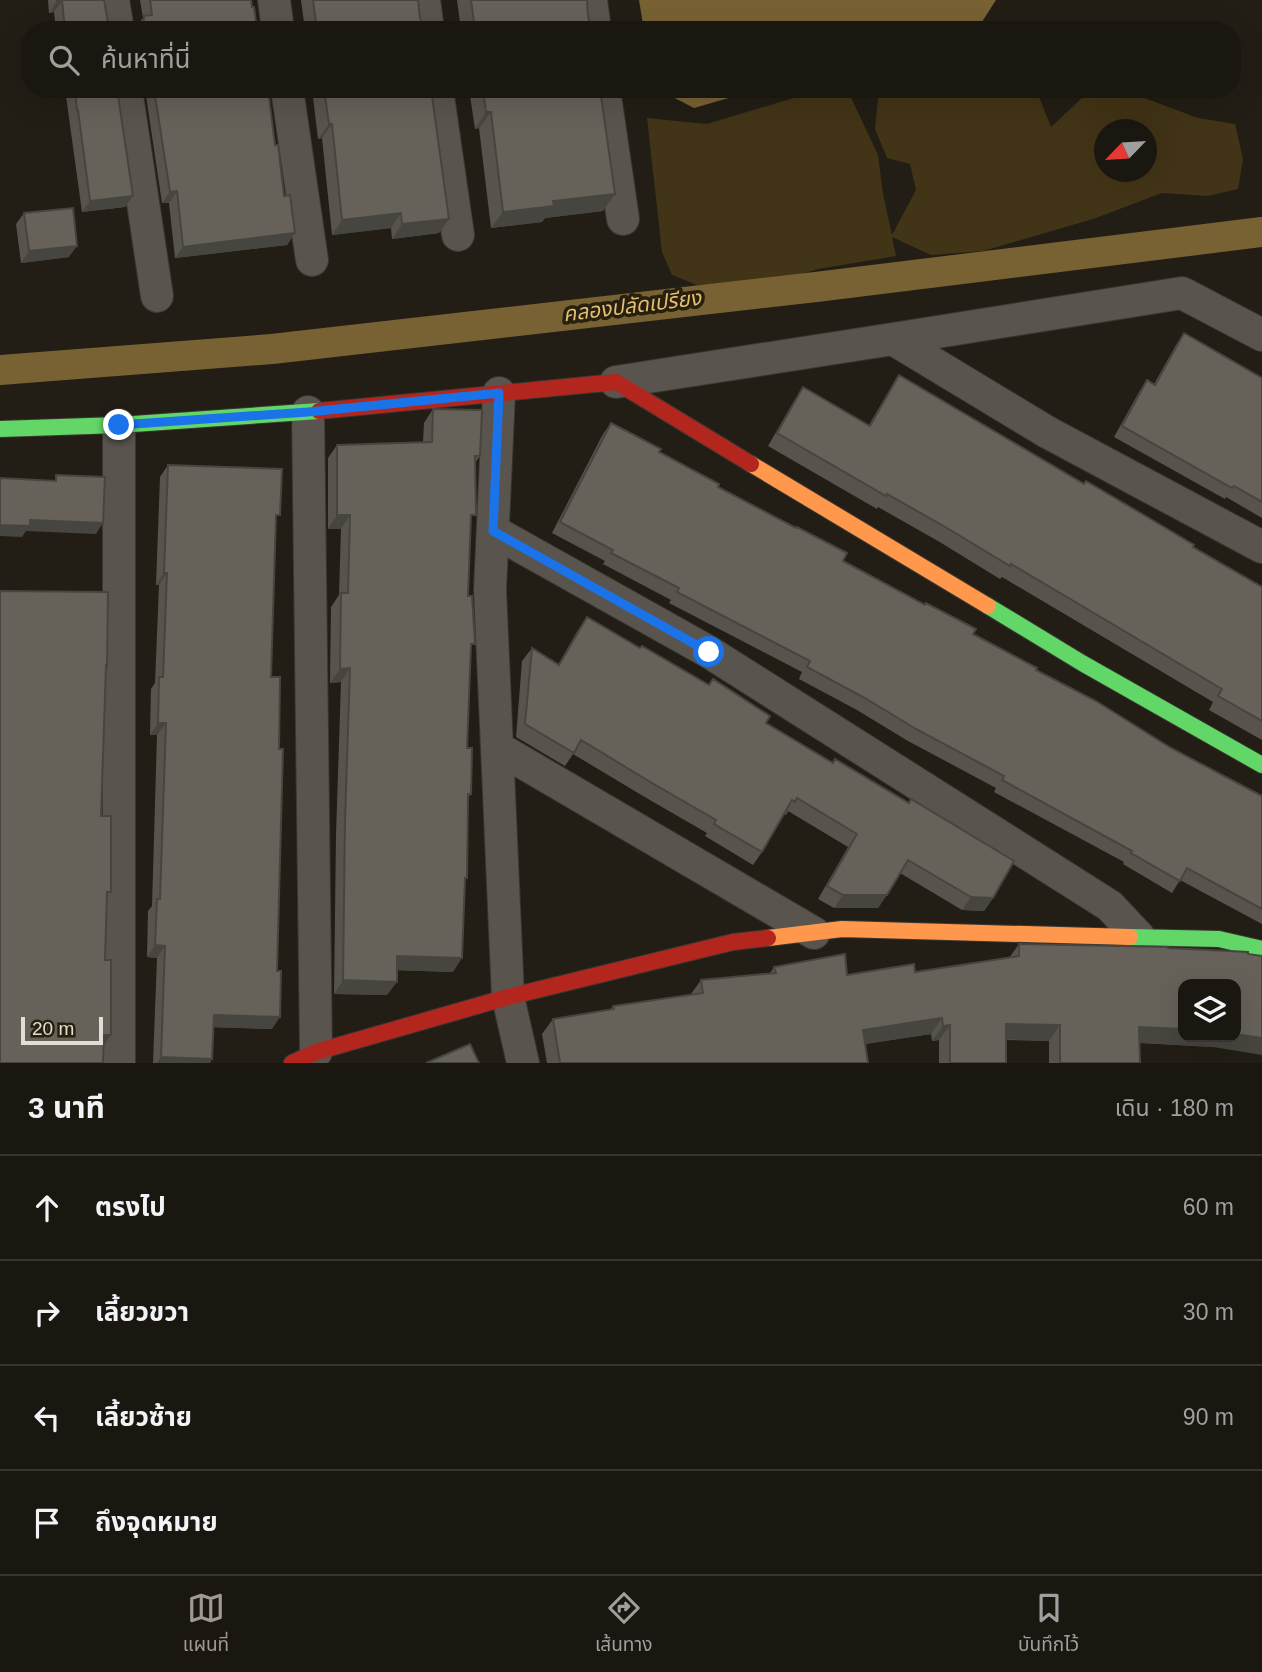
<!DOCTYPE html>
<html lang="th">
<meta charset="utf-8">
<style>
body{margin:0;font-family:Arial,"Noto Sans Thai",sans-serif;background:#231f19;color:#f1f3f6}
.controls{position:absolute;right:21px;bottom:21px;display:grid;overflow:hidden;border-radius:14px;box-shadow:0 7px 28px #0002}
.controls button{width:63px;height:63px;display:grid;place-items:center;padding:0;border:0;border-bottom:2px solid #383530;background:#1a1610;color:#f1f3f6;font:35px sans-serif}
.compass{position:absolute;left:1094px;top:119px;width:63px;height:63px;border-radius:50%;background:#1a1610;box-shadow:0 7px 28px #0002;rotate:245deg}
.scale{position:absolute;left:21px;bottom:18px;width:82px;box-sizing:border-box;padding-left:7px;border:4px solid #e3ded3;border-top:0;font-size:19px;line-height:24px;white-space:nowrap;color:#e3ded3;-webkit-text-stroke:5px #28200f;paint-order:stroke}
.stop{position:absolute;width:21px;height:21px;margin:-16px;border:5px solid #1a73e8;border-radius:50%;background:#fff}
.stop.end{background:#1a73e8;border-color:#fff;box-shadow:0 2px 7px #0008}
.list{margin:0;padding:0;list-style:none}
h2{display:flex;justify-content:space-between;align-items:center;height:91px;margin:0;padding:0 28px;font-size:30px}
h2 small{font-size:23px;font-weight:400;color:#9f9f9f}
.list li{display:grid;grid-template-columns:46px 1fr auto;gap:21px;align-items:center;box-sizing:border-box;height:105px;padding:0 28px;border-top:2px solid #383530}
.list b{display:block;font-size:26px;white-space:nowrap}
.list em{font-size:23px;font-style:normal;color:#9f9f9f}
.icon{flex:none;width:38px;height:38px;fill:none;stroke:currentColor;stroke-width:2;stroke-linecap:round;stroke-linejoin:round}
.map{position:relative;flex:none;width:1262px;height:1063px;overflow:hidden}
.search{position:absolute;background:#1a1610;box-shadow:0 7px 28px #0002;left:21px;right:21px;top:21px;height:77px;display:flex;align-items:center;gap:18px;box-sizing:border-box;padding:0 24px;border-radius:28px;color:#9f9f9f;font-size:26px}
.sheet{height:511px;background:#1a1610}
nav{display:flex;justify-content:space-around;align-items:center;box-sizing:border-box;height:98px;border-top:2px solid #383530;background:#1a1610;font-size:19px;color:#9f9f9f}
nav a{display:grid;justify-items:center;gap:4px}
nav .on{color:#9f9b90}
.map>svg:first-child{display:block}
</style>
<div class="map">
<svg width="1262" height="1063" viewBox="0 0 1262 1063">
<rect width="100%" height="100%" fill="#221e15"/>
<path fill="#423416" fill-rule="evenodd" d="M 823,89 L 847,89 L 878,155 L 883,194 L 892,235 L 916,190 L 910,164 L 887,158 L 875,129 L 879,89 L 1018,89 L 1038,94 L 1051,127 L 1084,96 L 1139,96 L 1198,118 L 1235,124 L 1243,159 L 1238,189 L 1208,196 L 1162,193 L 1093,219 L 983,251 L 931,255 L 892,237 L 896,256 L 818,269 L 766,285 L 697,285 L 672,275 L 662,252 L 647,118 L 707,124 ZM 1104,130 L 1146,130 L 1146,172 L 1104,172 Z"/>
<path fill="#786234" d="M 639,0 L 996,0 L 980,25 L 965,30 L 644,30 Z
M 657,89 L 760,89 L 694,108 Z"/>
<g fill="none" stroke-linecap="round" stroke-linejoin="round">
<path stroke="#786234" stroke-width="30" d="M 0,370 L 272,349 L 816,287 L 1262,232"/>
<g stroke="#3a3731" stroke-width="34">
<path id="street" d="M 113,0 L 118,30
M 274,0 L 278,30
M 424,0 L 428,30
M 591,0 L 595,30
M 126,89 L 157,296
M 287,89 L 312,260
M 437,89 L 458,235
M 604,89 L 623,219
M 893,339 L 1182,293 L 1262,335
M 616,382 L 893,339 L 1047,432 L 1262,547
M 499,393 L 490,590 L 508,997 L 523,1063
M 308,412 L 316,1052
M 119,425 L 119,1063
M 493,531 L 709,652 L 1110,906 L 1139,937
M 498,748 L 814,933"/>
</g>
<g stroke="#3a3731" stroke-width="18">
<path id="fast" d="M 0,429 L 119,425 L 319,411
M 988,606 L 1082,663 L 1262,765
M 1130,937 L 1219,939 L 1262,949"/>
</g>
<g stroke="#3a3731" stroke-width="18">
<path id="slow" d="M 751,464 L 988,606
M 768,938 L 842,929 L 1130,937"/>
</g>
<g stroke="#3a3731" stroke-width="18">
<path id="jam" d="M 319,411 L 616,382 L 751,464
M 292,1063 L 316,1052 L 508,997 L 733,942 L 768,938"/>
</g>
<use href="#street" stroke="#59554e" stroke-width="32"/>
<use href="#fast" stroke="#63d668" stroke-width="16"/>
<use href="#slow" stroke="#ff974d" stroke-width="16"/>
<use href="#jam" stroke="#b3261e" stroke-width="16"/>
</g>
<path fill="#58544d" d="M 48,0 L 104,0 L 108,22 L 111,30 L 56,30 L 54,12 L 49,13 Z
M 140,0 L 251,0 L 257,30 L 136,30 L 136,27 L 143,18 Z
M 301,0 L 418,0 L 420,18 L 423,26 L 427,30 L 305,30 Z
M 457,0 L 587,0 L 588,16 L 592,30 L 461,30 Z
M 65,89 L 117,89 L 133,196 L 125,207 L 82,212 Z
M 145,89 L 268,89 L 275,145 L 284,196 L 295,233 L 287,245 L 175,258 L 169,203 L 162,203 Z
M 312,89 L 431,89 L 439,233 L 392,239 L 391,228 L 332,235 L 322,138 L 318,139 Z
M 469,89 L 600,89 L 603,211 L 545,218 L 542,222 L 491,228 L 479,128 L 475,129 Z
M 24,213 L 69,257 L 21,263 L 16,224 Z
M 1184,333 L 1262,378 L 1262,518 L 1226,497 L 1225,499 L 1114,437 L 1139,392 L 1147,380 L 1154,384 L 1176,345 Z
M 899,375 L 1262,587 L 1262,740 L 1209,710 L 1213,702 L 1002,577 L 1000,579 L 938,541 L 878,507 L 877,509 L 768,446 L 794,401 L 803,387 L 869,425 L 890,389 Z
M 433,409 L 480,456 L 475,463 L 471,522 L 468,596 L 471,650 L 467,748 L 471,794 L 468,798 L 467,878 L 464,881 L 453,972 L 397,970 L 387,995 L 334,994 L 336,835 L 341,682 L 330,683 L 331,607 L 339,595 L 341,529 L 328,529 L 328,458 L 337,445 L 423,442 L 424,423 Z
M 611,423 L 843,561 L 973,634 L 1171,748 L 1262,796 L 1262,924 L 1180,880 L 1172,893 L 1123,864 L 1124,862 L 994,792 L 996,788 L 908,741 L 857,710 L 799,679 L 802,672 L 669,603 L 671,600 L 603,564 L 605,561 L 552,533 L 603,434 Z
M 168,465 L 276,522 L 271,677 L 272,1029 L 213,1027 L 210,1063 L 153,1063 L 157,958 L 147,957 L 148,911 L 152,906 L 157,735 L 150,735 L 151,689 L 155,683 L 159,585 L 156,585 L 160,477 Z
M 587,617 L 640,648 L 708,685 L 713,679 L 766,723 L 993,898 L 984,911 L 962,910 L 900,873 L 878,908 L 834,908 L 818,899 L 848,847 L 788,811 L 786,815 L 784,814 L 762,852 L 753,865 L 705,836 L 707,833 L 643,796 L 573,754 L 565,766 L 516,737 L 522,661 L 532,648 L 558,665 L 578,630 Z
M 1019,944 L 1213,1047 L 1140,1043 L 1140,1063 L 1049,1063 L 1049,1041 L 1006,1040 L 1006,1063 L 939,1063 L 939,1040 L 932,1041 L 931,1034 L 865,1044 L 868,1063 L 547,1063 L 542,1034 L 553,1019 L 611,1009 L 613,1006 L 691,994 L 701,980 L 770,973 L 774,967 L 847,975 L 915,972 L 1009,958 Z"/>
<path fill="#47453f" d="M 57,1 L 62,1 L 54,12 L 49,13 Z
M 486,112 L 491,112 L 479,128 L 475,129 Z
M 329,124 L 332,124 L 322,138 L 318,139 Z
M 177,191 L 169,203 L 162,203 L 170,192 Z
M 615,194 L 603,211 L 545,218 L 542,222 L 491,228 L 503,212 L 553,201 Z
M 133,196 L 125,207 L 82,212 L 90,201 Z
M 401,213 L 391,228 L 332,235 L 342,220 Z
M 449,219 L 439,233 L 392,239 L 402,224 Z
M 295,233 L 287,245 L 175,258 L 183,247 Z
M 77,246 L 69,257 L 21,263 L 29,251 Z
M 337,515 L 350,515 L 341,529 L 328,529 Z
M 30,520 L 103,523 L 96,534 L 26,531 L 22,537 L 0,536 L 0,525 Z
M 164,573 L 167,573 L 159,585 L 156,585 Z
M 350,668 L 341,682 L 330,683 L 340,669 Z
M 158,723 L 166,723 L 157,735 L 150,735 Z
M 843,895 L 887,895 L 878,908 L 834,908 Z
M 971,897 L 993,898 L 984,911 L 962,910 Z
M 155,945 L 165,946 L 157,958 L 147,957 Z
M 397,956 L 462,958 L 453,972 L 388,970 Z
M 343,980 L 397,982 L 387,995 L 334,994 Z
M 214,1015 L 280,1017 L 272,1029 L 205,1027 Z
M 942,1018 L 931,1034 L 852,1046 L 863,1030 Z
M 1006,1024 L 1060,1025 L 1049,1041 L 995,1039 Z
M 950,1025 L 939,1040 L 932,1041 L 943,1026 Z
M 1139,1027 L 1183,1029 L 1183,1037 L 1236,1037 L 1236,1034 L 1262,1038 L 1262,1055 L 1213,1047 L 1129,1042 Z
M 104,1035 L 111,1035 L 101,1050 Z
M 161,1057 L 212,1059 L 210,1063 L 157,1063 Z"/>
<path fill="#66625a" stroke="#47453f" stroke-width="2" d="M 57,0 L 104,0 L 108,22 L 111,30 L 65,30 L 62,1 L 57,1 Z
M 150,0 L 251,0 L 252,7 L 254,7 L 257,30 L 140,30 L 143,26 L 144,16 L 152,15 Z
M 313,0 L 418,0 L 420,18 L 423,26 L 427,30 L 317,30 Z
M 471,0 L 587,0 L 588,16 L 592,30 L 475,30 Z
M 75,89 L 117,89 L 133,196 L 90,201 L 78,110 L 77,110 Z
M 154,89 L 268,89 L 275,145 L 278,145 L 284,196 L 290,195 L 295,233 L 183,247 L 177,191 L 170,192 Z
M 324,89 L 431,89 L 449,219 L 402,224 L 401,213 L 342,220 L 332,124 L 329,124 Z
M 483,89 L 600,89 L 615,194 L 553,201 L 554,206 L 503,212 L 491,112 L 486,112 Z
M 73,208 L 77,246 L 29,251 L 24,213 Z
M 1184,333 L 1262,378 L 1262,502 L 1234,486 L 1232,488 L 1122,426 L 1147,380 L 1155,385 Z
M 899,375 L 1084,484 L 1086,481 L 1149,518 L 1194,545 L 1193,547 L 1262,587 L 1262,721 L 1218,696 L 1222,689 L 1011,564 L 1010,566 L 947,528 L 887,494 L 886,496 L 777,433 L 803,387 L 870,426 Z
M 433,409 L 482,410 L 480,456 L 475,456 L 476,515 L 471,515 L 468,596 L 472,596 L 475,644 L 471,644 L 467,748 L 472,748 L 471,794 L 468,794 L 467,878 L 465,878 L 462,958 L 397,956 L 397,982 L 343,980 L 345,821 L 350,668 L 340,669 L 341,593 L 348,593 L 350,515 L 337,515 L 337,445 L 432,442 Z
M 611,423 L 661,449 L 659,452 L 719,484 L 718,487 L 796,528 L 797,527 L 847,553 L 843,561 L 925,605 L 926,603 L 976,629 L 973,634 L 1037,668 L 1036,670 L 1096,701 L 1171,748 L 1262,796 L 1262,909 L 1187,868 L 1180,881 L 1131,853 L 1132,851 L 1002,780 L 1004,776 L 916,729 L 865,698 L 807,667 L 810,661 L 677,592 L 679,588 L 611,553 L 613,550 L 560,522 Z
M 168,465 L 282,469 L 280,515 L 276,515 L 271,677 L 280,677 L 279,749 L 283,749 L 277,971 L 281,971 L 280,1017 L 214,1015 L 212,1059 L 161,1057 L 165,946 L 155,945 L 157,899 L 160,899 L 166,723 L 158,723 L 159,677 L 163,677 L 167,573 L 164,573 Z
M 56,475 L 105,477 L 103,523 L 30,520 L 30,526 L 0,525 L 0,478 L 56,481 Z
M 0,591 L 108,592 L 107,667 L 106,666 L 101,816 L 111,816 L 111,892 L 107,892 L 105,960 L 111,960 L 111,1035 L 104,1035 L 103,1063 L 0,1063 Z
M 587,617 L 640,648 L 642,646 L 709,685 L 713,679 L 770,716 L 766,723 L 833,763 L 835,759 L 909,803 L 911,799 L 1014,861 L 993,898 L 971,897 L 908,860 L 887,895 L 843,895 L 827,886 L 857,834 L 797,798 L 795,802 L 792,800 L 762,852 L 714,824 L 716,820 L 652,783 L 581,740 L 574,753 L 525,724 L 532,648 L 559,665 Z
M 1019,944 L 1168,947 L 1168,948 L 1248,952 L 1248,954 L 1262,956 L 1262,1038 L 1236,1034 L 1236,984 L 1183,984 L 1183,1029 L 1139,1027 L 1140,1063 L 1060,1063 L 1060,1025 L 1006,1024 L 1006,1063 L 950,1063 L 950,1025 L 943,1026 L 942,1018 L 863,1030 L 868,1063 L 560,1063 L 553,1019 L 614,1009 L 613,1006 L 703,993 L 701,980 L 776,973 L 774,967 L 845,954 L 847,975 L 914,964 L 915,972 L 1019,956 Z
M 470,1044 L 479,1063 L 426,1063 Z"/>
<g fill="none" stroke-linecap="round" stroke-linejoin="round">
<path stroke="#1a73e8" stroke-width="9" d="M 119,425 L 308,412 L 499,393 L 493,531 L 709,652"/>
</g>
<g text-anchor="middle" stroke-width="7" stroke-linejoin="round" paint-order="stroke">
<g font-size="21" font-style="italic" fill="#e4be71" stroke="#28200f">
<text transform="translate(632 306) rotate(-7)" y="7">คลองปลัดเปรียง</text>
</g>
</g>
</svg>
<div class="controls">
<button><svg class="icon" aria-label="layers" viewBox="0 0 24 24"><path d="M12 4l9 5-9 5-9-5zM3 14l9 5 9-5"/></svg></button>
</div>
<svg class="compass" viewBox="-18 -18 36 36"><path d="M0-13l5 13h-10z" fill="#e53935"/><path d="M0 13l5-13h-10z" fill="#9f9f9f"/></svg>
<div class="scale">20 m</div>
<div class="stop" style="left:709px;top:652px"></div>
<div class="stop end" style="left:119px;top:425px"></div>
<div class="search"><svg class="icon" aria-label="search" viewBox="0 0 24 24"><circle cx="10" cy="10" r="6"/><path d="M15 15l6 6"/></svg>ค้นหาที่นี่</div>
</div>
<section class="sheet">
<h2>3 นาที<small>เดิน · 180 m</small></h2>
<ul class="list">
<li><svg class="icon" aria-label="ahead" viewBox="0 0 24 24"><path d="M12 20V5M6 11l6-6 6 6"/></svg><div><b>ตรงไป</b></div><em>60 m</em></li>
<li><svg class="icon" aria-label="right" viewBox="0 0 24 24"><path d="M7 20v-9h11M14 6l5 5-5 5"/></svg><div><b>เลี้ยวขวา</b></div><em>30 m</em></li>
<li><svg class="icon" aria-label="left" viewBox="0 0 24 24"><path d="M17 20v-9H6M10 6l-5 5 5 5"/></svg><div><b>เลี้ยวซ้าย</b></div><em>90 m</em></li>
<li><svg class="icon" aria-label="arrive" viewBox="0 0 24 24"><path d="M6 21V4h12l-3 4 3 4H6"/></svg><div><b>ถึงจุดหมาย</b></div></li>
</ul>
</section>
<nav>
<a class="on"><svg class="icon" aria-label="map" viewBox="0 0 24 24"><path d="M3 6l6-2 6 2 6-2v14l-6 2-6-2-6 2zM9 4v14M15 6v14"/></svg>แผนที่</a>
<a><svg class="icon" aria-label="directions" viewBox="0 0 24 24"><path d="M12 3l9 9-9 9-9-9zM9 14v-3h6M13 9l2 2-2 2"/></svg>เส้นทาง</a>
<a><svg class="icon" aria-label="saved" viewBox="0 0 24 24"><path d="M7 4h10v16l-5-4-5 4z"/></svg>บันทึกไว้</a>
</nav>
